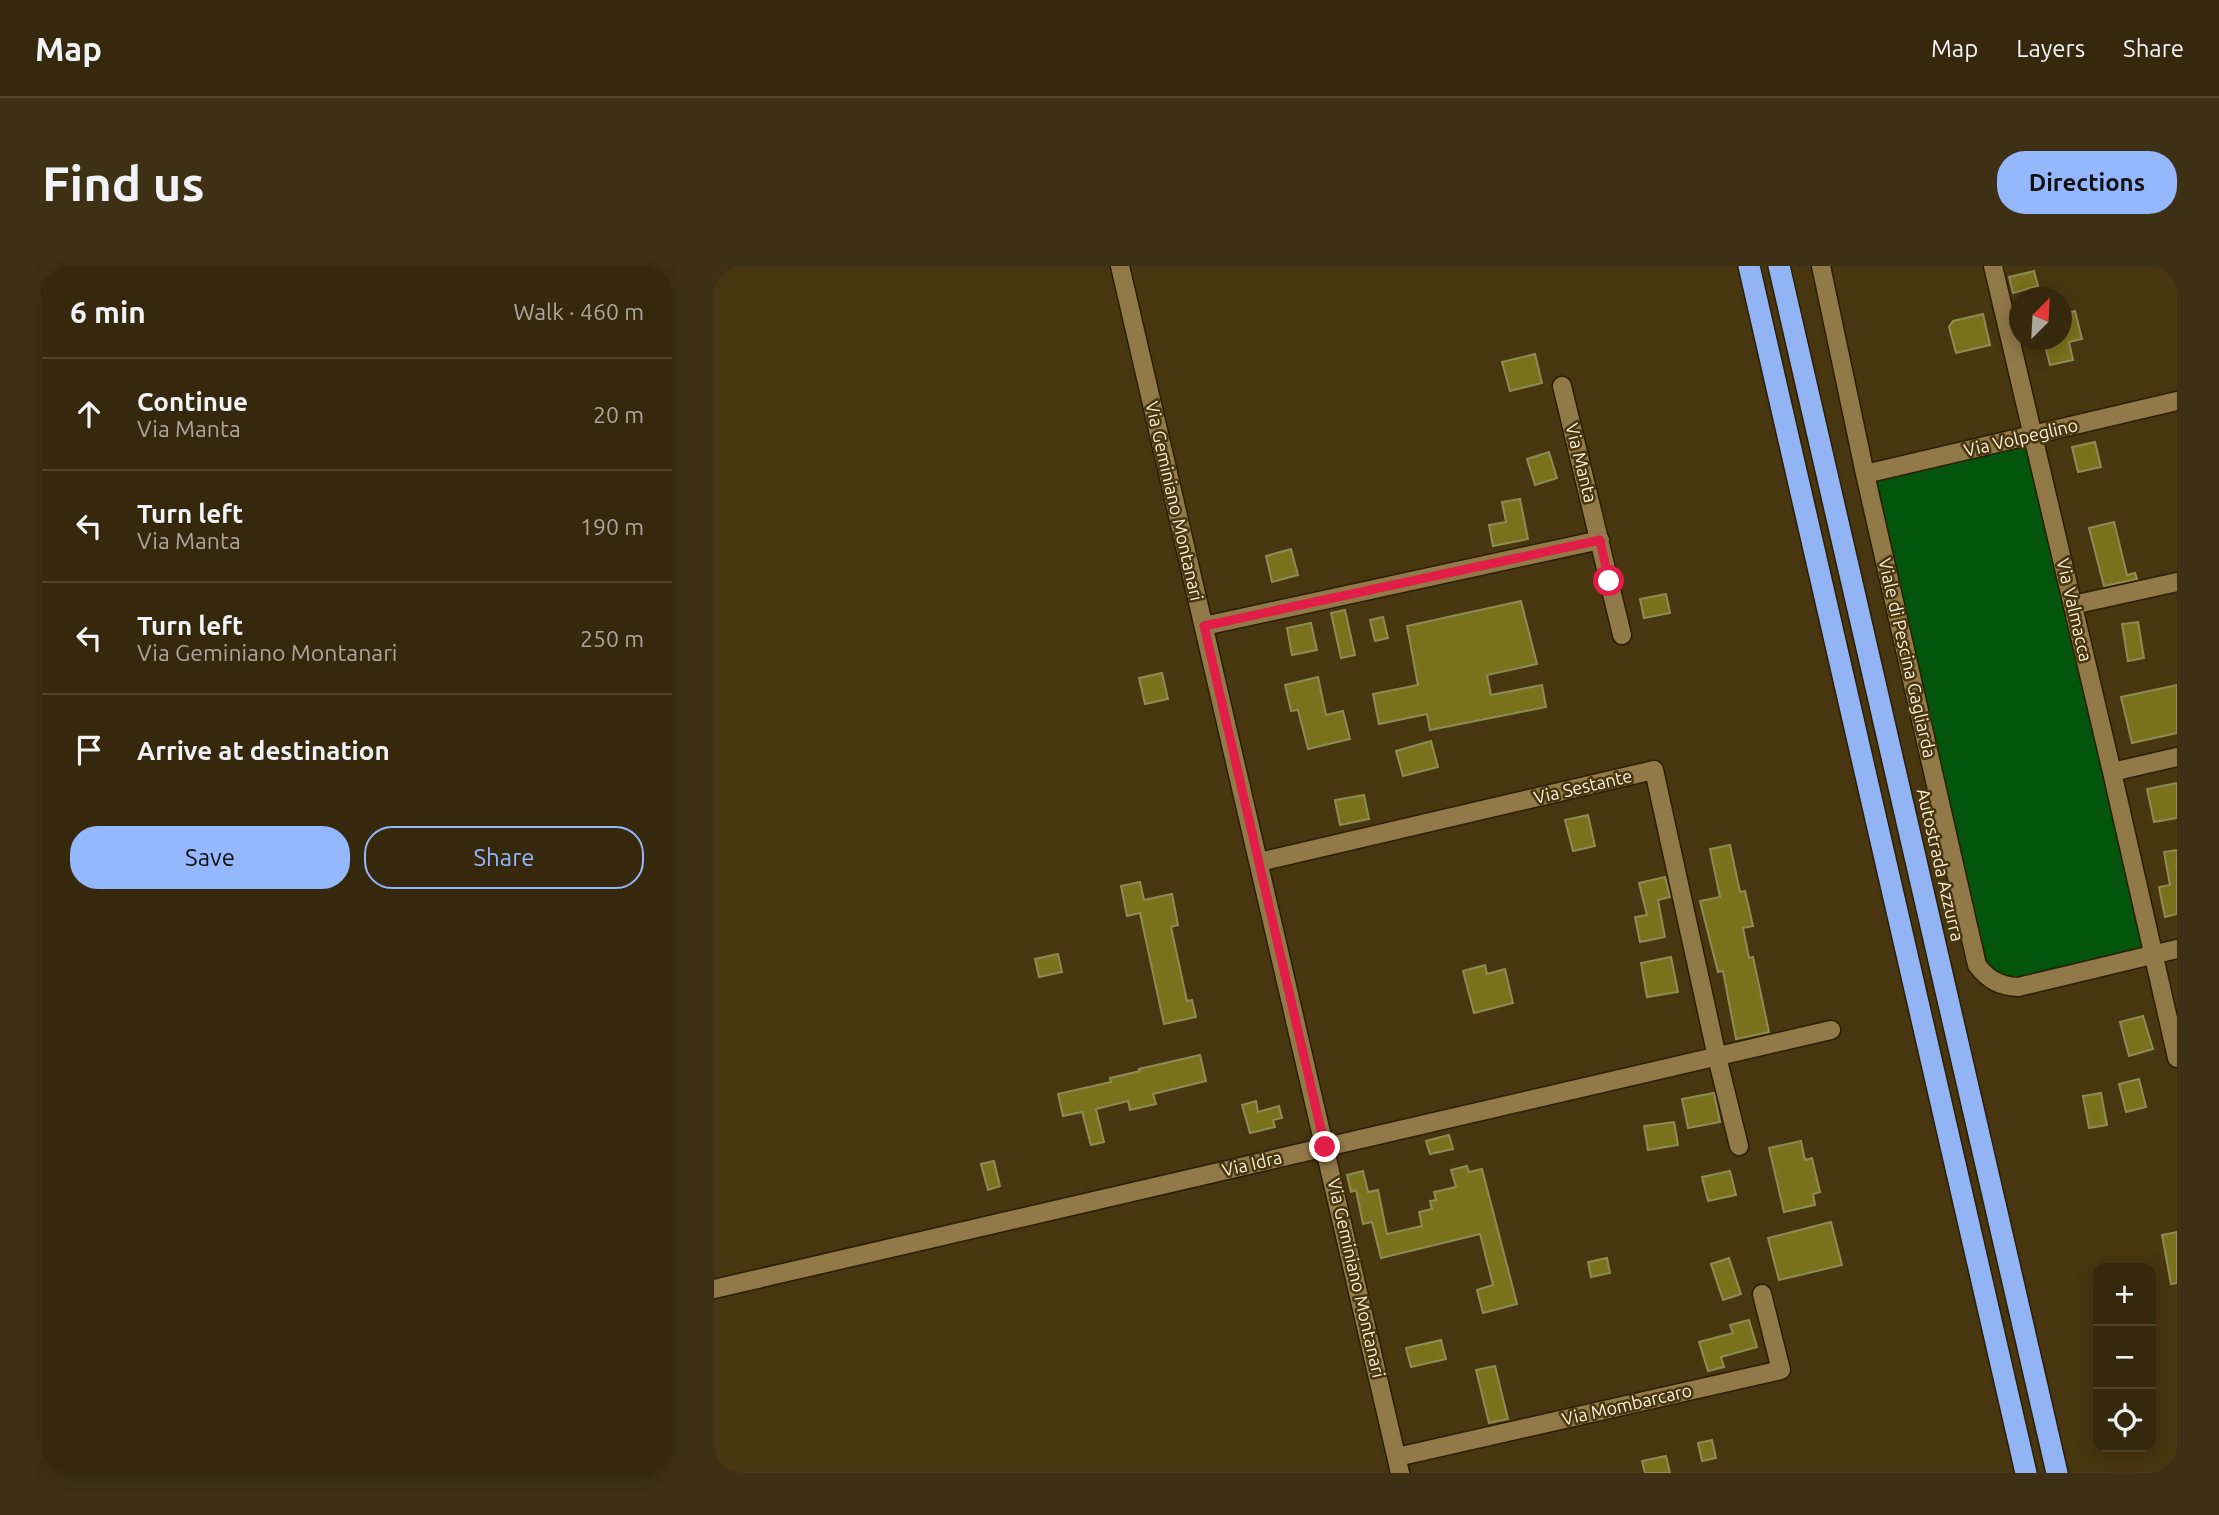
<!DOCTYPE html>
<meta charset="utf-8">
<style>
body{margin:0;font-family:Ubuntu,sans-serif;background:#3d3015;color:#f1f3f6}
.controls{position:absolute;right:21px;bottom:21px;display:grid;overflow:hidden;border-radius:14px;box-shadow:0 4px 18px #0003}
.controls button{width:63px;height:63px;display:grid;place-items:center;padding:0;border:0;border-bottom:2px solid #50442d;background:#36280c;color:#f1f3f6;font:35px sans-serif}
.compass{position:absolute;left:1295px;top:21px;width:63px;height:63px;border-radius:50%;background:#36280c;box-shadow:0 4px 18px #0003;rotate:24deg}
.stop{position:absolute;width:21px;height:21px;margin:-16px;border:5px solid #e11d48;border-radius:50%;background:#fff}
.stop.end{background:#e11d48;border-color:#fff;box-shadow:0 2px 7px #0008}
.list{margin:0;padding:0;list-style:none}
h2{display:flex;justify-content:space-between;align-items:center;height:91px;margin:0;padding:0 28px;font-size:30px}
h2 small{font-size:23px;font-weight:400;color:#aaa69d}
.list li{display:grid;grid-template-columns:46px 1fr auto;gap:21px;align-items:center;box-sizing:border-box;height:112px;padding:0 28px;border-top:2px solid #50442d}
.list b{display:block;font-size:26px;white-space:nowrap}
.list p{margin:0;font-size:23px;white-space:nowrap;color:#aaa69d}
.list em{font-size:23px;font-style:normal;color:#aaa69d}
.actions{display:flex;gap:14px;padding:21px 28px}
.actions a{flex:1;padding:16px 0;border:2px solid #94b7fd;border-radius:28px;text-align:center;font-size:24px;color:#94b7fd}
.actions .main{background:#94b7fd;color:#111}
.icon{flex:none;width:38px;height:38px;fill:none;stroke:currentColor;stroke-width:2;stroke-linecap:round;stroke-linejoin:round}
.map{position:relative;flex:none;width:1463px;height:1207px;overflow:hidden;border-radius:28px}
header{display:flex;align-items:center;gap:42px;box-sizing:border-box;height:98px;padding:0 35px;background:#36280c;border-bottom:2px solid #50442d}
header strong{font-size:33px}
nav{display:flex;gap:38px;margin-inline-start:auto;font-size:24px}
.intro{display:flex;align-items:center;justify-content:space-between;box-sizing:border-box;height:168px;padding:0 42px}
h1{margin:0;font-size:49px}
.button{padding:18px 32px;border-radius:28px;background:#94b7fd;color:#111;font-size:24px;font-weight:700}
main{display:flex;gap:42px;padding:0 42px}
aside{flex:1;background:#36280c;border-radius:28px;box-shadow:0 4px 18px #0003}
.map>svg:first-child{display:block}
</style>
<header>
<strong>Map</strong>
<nav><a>Map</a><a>Layers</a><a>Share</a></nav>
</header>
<div class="intro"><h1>Find us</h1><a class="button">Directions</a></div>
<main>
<aside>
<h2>6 min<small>Walk · 460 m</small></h2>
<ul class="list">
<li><svg class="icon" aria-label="ahead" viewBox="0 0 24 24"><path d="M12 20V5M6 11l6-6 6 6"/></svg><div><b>Continue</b><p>Via Manta</p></div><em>20 m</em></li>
<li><svg class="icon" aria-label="left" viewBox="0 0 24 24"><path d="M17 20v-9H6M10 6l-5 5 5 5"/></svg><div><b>Turn left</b><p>Via Manta</p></div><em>190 m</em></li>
<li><svg class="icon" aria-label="left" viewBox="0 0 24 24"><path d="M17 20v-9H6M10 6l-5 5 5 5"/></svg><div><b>Turn left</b><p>Via Geminiano Montanari</p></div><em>250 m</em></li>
<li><svg class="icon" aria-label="arrive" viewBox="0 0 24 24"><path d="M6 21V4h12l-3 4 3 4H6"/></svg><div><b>Arrive at destination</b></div></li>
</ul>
<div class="actions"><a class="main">Save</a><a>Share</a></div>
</aside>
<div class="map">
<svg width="1463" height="1207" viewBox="0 0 1463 1207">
<rect width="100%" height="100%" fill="#483610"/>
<path fill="#03550d" d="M 1314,180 L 1431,684 L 1307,712 L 1286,708 L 1270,698 L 1160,214 Z"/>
<path fill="#7a711c" stroke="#8f8b55" stroke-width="2" d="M 1320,5 L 1324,20 L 1299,27 L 1295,11 Z
M 1361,45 L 1368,73 L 1355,76 L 1359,94 L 1336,99 L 1331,79 L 1339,77 L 1338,74 L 1348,74 L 1348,59 L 1352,58 L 1349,48 Z
M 1269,48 L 1276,79 L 1242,87 L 1235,61 L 1239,55 Z
M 821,88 L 828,117 L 796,125 L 788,96 Z
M 1381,176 L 1387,201 L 1364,206 L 1358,181 Z
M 835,186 L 843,212 L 821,219 L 813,193 Z
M 806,233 L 814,273 L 779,280 L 775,259 L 792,256 L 788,236 Z
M 1400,256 L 1413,309 L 1421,307 L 1423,313 L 1390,320 L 1375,262 Z
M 577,283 L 584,309 L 558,316 L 552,290 Z
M 952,328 L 956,347 L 930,352 L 926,333 Z
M 807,335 L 823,398 L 773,409 L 777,429 L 828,419 L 832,441 L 716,464 L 713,448 L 665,458 L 659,428 L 704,419 L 693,360 Z
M 631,344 L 641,389 L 627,392 L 617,347 Z
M 669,351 L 674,372 L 661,375 L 656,354 Z
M 1424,356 L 1430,392 L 1414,395 L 1408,358 Z
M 597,357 L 603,384 L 578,389 L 573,362 Z
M 448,407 L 454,433 L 431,438 L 425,412 Z
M 604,411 L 612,449 L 629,445 L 636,473 L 594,483 L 584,444 L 577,445 L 571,419 Z
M 1463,419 L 1463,467 L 1418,477 L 1407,431 Z
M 717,475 L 724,501 L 689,510 L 682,485 Z
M 1463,517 L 1463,552 L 1440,556 L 1433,523 Z
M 650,529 L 655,553 L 626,559 L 621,534 Z
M 874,549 L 881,580 L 859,585 L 851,554 Z
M 1016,579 L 1026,626 L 1031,625 L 1039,660 L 1029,662 L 1035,692 L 1039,691 L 1055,766 L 1022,773 L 1009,705 L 1004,706 L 986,635 L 1006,631 L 996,583 Z
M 1463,584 L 1463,648 L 1451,651 L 1445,621 L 1456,619 L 1450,586 Z
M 951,611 L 956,631 L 944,634 L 951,671 L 926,676 L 921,651 L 933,649 L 925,617 Z
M 426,616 L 430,634 L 458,628 L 464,659 L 457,661 L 473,735 L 478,734 L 482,751 L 450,758 L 426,647 L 413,650 L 407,620 Z
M 344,688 L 348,706 L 325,711 L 321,693 Z
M 957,691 L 964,726 L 933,731 L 927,697 Z
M 771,699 L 773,708 L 791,703 L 799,737 L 760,747 L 749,705 Z
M 1429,750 L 1439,783 L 1415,790 L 1406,756 Z
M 486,789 L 492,815 L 439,828 L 442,838 L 416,844 L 414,835 L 382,843 L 390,876 L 377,879 L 368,846 L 349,850 L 344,828 L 397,816 L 396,812 L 426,805 L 425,803 Z
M 1425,813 L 1432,841 L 1412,846 L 1405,818 Z
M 1000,827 L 1006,856 L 974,862 L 968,833 Z
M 1387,827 L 1393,859 L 1375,862 L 1369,830 Z
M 542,835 L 544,846 L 565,840 L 568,852 L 559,854 L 561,861 L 536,867 L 528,839 Z
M 960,856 L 964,879 L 934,884 L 930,860 Z
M 735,869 L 739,883 L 716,888 L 712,875 Z
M 1087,875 L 1091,894 L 1098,892 L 1106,926 L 1099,928 L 1101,939 L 1070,946 L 1055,882 Z
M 280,895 L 286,920 L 274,924 L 267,898 Z
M 753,900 L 755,906 L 768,903 L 803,1038 L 769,1047 L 763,1024 L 779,1019 L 766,968 L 667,992 L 658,956 L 649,958 L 642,924 L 637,926 L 633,909 L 649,905 L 654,926 L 664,924 L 673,968 L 708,960 L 705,946 L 718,943 L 716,935 L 722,934 L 720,926 L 742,921 L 737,904 Z
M 1016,905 L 1022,929 L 994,935 L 988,911 Z
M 1117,956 L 1128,999 L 1065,1014 L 1054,972 Z
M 1463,966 L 1463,1017 L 1457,1018 L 1448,969 Z
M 893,992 L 896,1007 L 877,1011 L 874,996 Z
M 1015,992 L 1027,1028 L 1009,1034 L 997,998 Z
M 1035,1054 L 1043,1081 L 1007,1091 L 1010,1101 L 994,1105 L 985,1076 L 1019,1067 L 1016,1059 Z
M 727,1074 L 732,1093 L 697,1101 L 692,1082 Z
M 781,1100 L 794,1153 L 775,1157 L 762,1104 Z
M 998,1174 L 1002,1192 L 988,1195 L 984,1177 Z
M 952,1190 L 956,1207 L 931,1207 L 928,1195 Z"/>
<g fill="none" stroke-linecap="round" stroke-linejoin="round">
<g stroke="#2a1e04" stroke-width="21">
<path id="minor" d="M 406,0 L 686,1207
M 1107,0 L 1151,208 L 1263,699 C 1274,714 1286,720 1304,721 L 1463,683
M 1279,0 L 1398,506 L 1463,792
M 848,120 L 908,369
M 1151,208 L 1463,135
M 1359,339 L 1463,316
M 490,360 L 886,274
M 1398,506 L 1463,491
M 545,596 L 940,504 L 1003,791 L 1025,880
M 0,1023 L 1117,764
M 683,1191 L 1067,1104 L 1048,1028"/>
</g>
<g stroke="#2a1e04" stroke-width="24">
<path id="highway" d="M 1035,0 L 1312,1207
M 1065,0 L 1343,1207"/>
</g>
<use href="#minor" stroke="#927948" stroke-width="18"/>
<use href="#highway" stroke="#93b4f4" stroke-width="21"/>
</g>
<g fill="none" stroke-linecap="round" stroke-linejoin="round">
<path stroke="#e11d48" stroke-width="9" d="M 611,881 L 490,360 L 886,274 L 895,315"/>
</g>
<g text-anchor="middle" stroke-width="5" stroke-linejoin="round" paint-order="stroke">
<g font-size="18" fill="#fdefd5" stroke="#483610">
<text transform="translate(1307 172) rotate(-13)" y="6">Via Volpeglino</text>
<text transform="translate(867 197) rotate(76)" y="6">Via Manta</text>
<text transform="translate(460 235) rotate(77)" y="6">Via Geminiano Montanari</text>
<text transform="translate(1360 344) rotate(77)" y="6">Via Valmacca</text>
<text transform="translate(1193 392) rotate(77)" y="6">Viale di Pescina Gagliarda</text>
<text transform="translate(869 521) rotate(-13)" y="6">Via Sestante</text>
<text transform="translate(1226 599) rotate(77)" y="6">Autostrada Azzurra</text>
<text transform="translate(538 898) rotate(-13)" y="6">Via Idra</text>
<text transform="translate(642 1012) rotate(77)" y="6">Via Geminiano Montanari</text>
<text transform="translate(913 1139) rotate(-13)" y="6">Via Mombarcaro</text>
</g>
</g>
</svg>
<div class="controls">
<button>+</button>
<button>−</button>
<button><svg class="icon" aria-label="locate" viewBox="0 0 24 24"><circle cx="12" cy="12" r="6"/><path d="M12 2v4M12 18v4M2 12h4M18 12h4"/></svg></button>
</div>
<svg class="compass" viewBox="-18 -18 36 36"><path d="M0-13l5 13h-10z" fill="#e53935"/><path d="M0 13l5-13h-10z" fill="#aaa69d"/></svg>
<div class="stop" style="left:895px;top:315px"></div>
<div class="stop end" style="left:611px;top:881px"></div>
</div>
</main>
